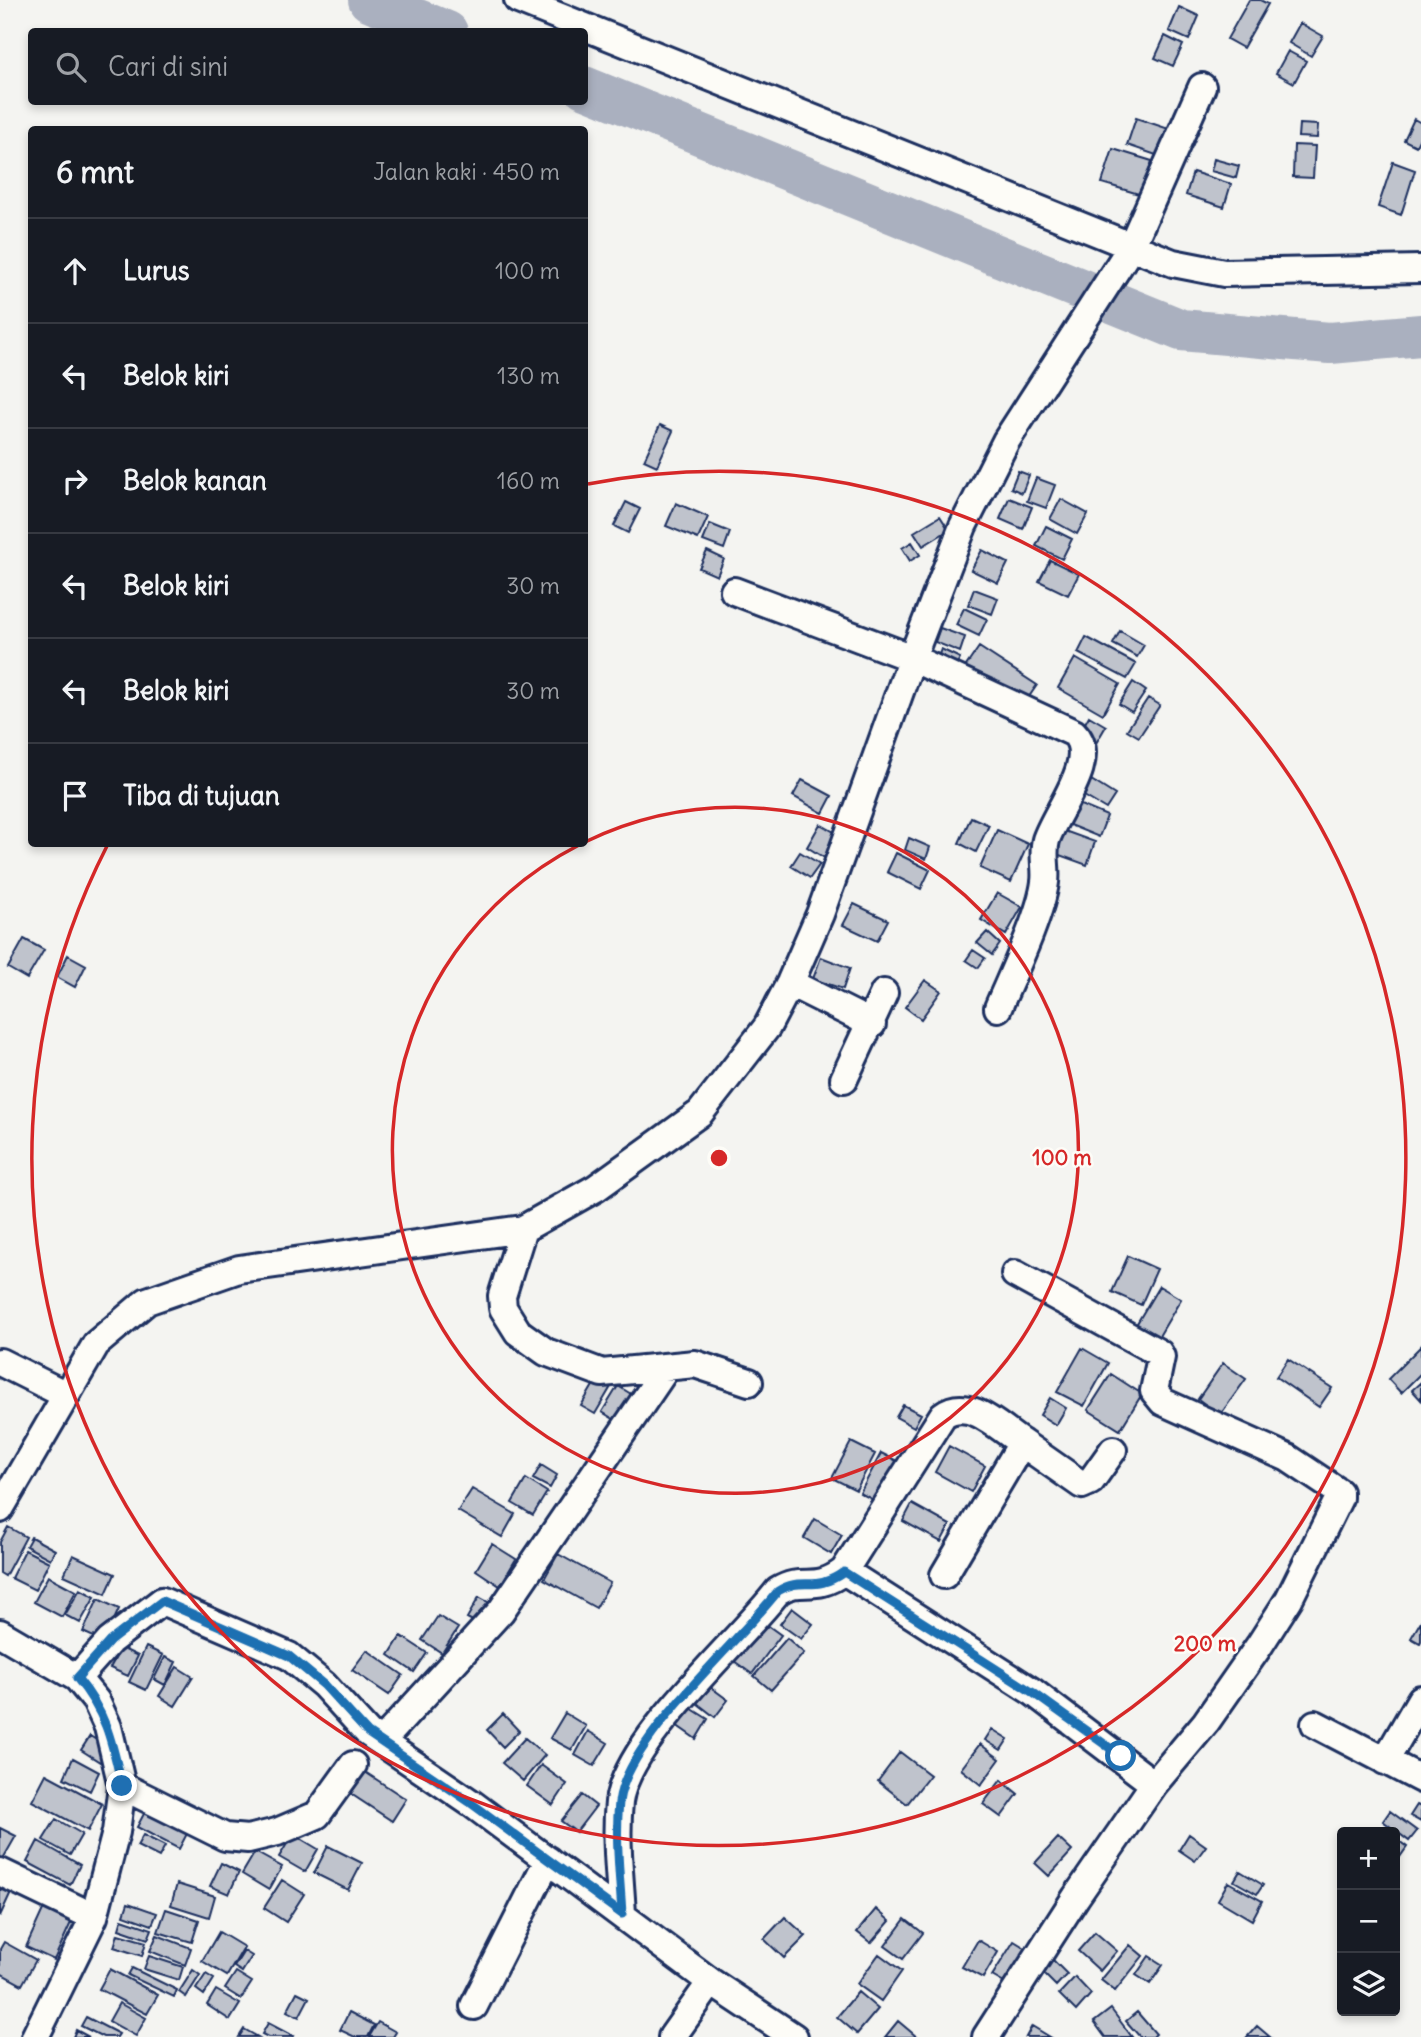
<!DOCTYPE html>
<html lang="id">
<meta charset="utf-8">
<style>
body{margin:0;font-family:Delius,sans-serif;background:#242831;color:#f1f3f6}
.controls{position:absolute;right:21px;bottom:21px;display:grid;overflow:hidden;border-radius:7px;box-shadow:0 4px 10px #0003}
.controls button{width:63px;height:63px;display:grid;place-items:center;padding:0;border:0;border-bottom:2px solid #363941;background:#171b24;color:#f1f3f6;font:35px sans-serif}
.stop{position:absolute;width:21px;height:21px;margin:-16px;border:5px solid #1f6fb2;border-radius:50%;background:#fff}
.stop.end{background:#1f6fb2;border-color:#fff;box-shadow:0 2px 7px #0008}
.list{margin:0;padding:0;list-style:none}
h2{display:flex;justify-content:space-between;align-items:center;height:91px;margin:0;padding:0 28px;font-size:30px}
h2 small{font-size:23px;font-weight:400;color:#9ea1a6}
.list li{display:grid;grid-template-columns:46px 1fr auto;gap:21px;align-items:center;box-sizing:border-box;height:105px;padding:0 28px;border-top:2px solid #363941}
.list b{display:block;font-size:26px;white-space:nowrap}
.list em{font-size:23px;font-style:normal;color:#9ea1a6}
.icon{flex:none;width:38px;height:38px;fill:none;stroke:currentColor;stroke-width:2;stroke-linecap:round;stroke-linejoin:round}
.map{position:relative;flex:none;width:1421px;height:2037px;overflow:hidden}
.search{position:absolute;background:#171b24;box-shadow:0 4px 10px #0003;left:28px;top:28px;width:560px;height:77px;display:flex;align-items:center;gap:18px;box-sizing:border-box;padding:0 24px;border-radius:7px;color:#9ea1a6;font-size:26px}
.panel{position:absolute;background:#171b24;box-shadow:0 4px 10px #0003;left:28px;top:126px;width:560px;height:721px;border-radius:7px}
.map>svg:first-child{display:block}
</style>
<div class="map">
<svg width="1421" height="2037" viewBox="0 0 1421 2037">
<rect width="100%" height="100%" fill="#f4f4f1"/>
<filter id="ink" filterUnits="userSpaceOnUse"><feTurbulence type="fractalNoise" baseFrequency=".0143" numOctaves="2"/><feDisplacementMap in="SourceGraphic" scale="14" xChannelSelector="R" yChannelSelector="G"/><feConvolveMatrix kernelMatrix="1 2 1 2 8 2 1 2 1" color-interpolation-filters="sRGB"/></filter>
<g filter="url(#ink)">
<g fill="none" stroke-linecap="round" stroke-linejoin="round">
<path stroke="#aab0bf" stroke-width="42" d="M 369,0 L 447,32
M 584,87 L 1181,330 L 1330,343 L 1421,335"/>
</g>
<path fill="#bfc3cc" stroke="#1b2f5e" stroke-width="2" d="M 1249,0 L 1260,0 L 1268,4 L 1243,48 L 1227,39 Z
M 1179,7 L 1199,16 L 1189,40 L 1169,31 Z
M 1300,23 L 1323,36 L 1311,56 L 1289,43 Z
M 1165,36 L 1183,45 L 1173,66 L 1155,58 Z
M 1288,51 L 1306,61 L 1294,83 L 1276,73 Z
M 1136,118 L 1169,129 L 1159,156 L 1127,145 Z
M 1414,119 L 1421,123 L 1421,136 L 1416,146 L 1404,140 Z
M 1299,124 L 1318,125 L 1317,138 L 1298,137 Z
M 1294,145 L 1315,146 L 1313,178 L 1293,177 Z
M 1113,149 L 1152,161 L 1142,195 L 1102,183 Z
M 1214,159 L 1239,166 L 1236,178 L 1211,171 Z
M 1393,162 L 1415,170 L 1401,215 L 1378,207 Z
M 1193,172 L 1231,184 L 1224,207 L 1186,195 Z
M 660,425 L 673,431 L 657,466 L 644,460 Z
M 1018,471 L 1029,475 L 1022,493 L 1011,488 Z
M 1036,478 L 1055,485 L 1046,508 L 1027,501 Z
M 1009,498 L 1032,507 L 1023,529 L 1000,519 Z
M 1061,499 L 1088,514 L 1077,534 L 1050,519 Z
M 626,502 L 640,509 L 628,533 L 614,526 Z
M 676,503 L 708,517 L 698,539 L 666,526 Z
M 940,516 L 949,530 L 923,546 L 914,532 Z
M 710,524 L 730,532 L 724,549 L 703,541 Z
M 1046,526 L 1072,539 L 1062,559 L 1036,546 Z
M 912,542 L 920,555 L 910,561 L 902,548 Z
M 982,550 L 1008,563 L 998,583 L 971,570 Z
M 707,551 L 724,559 L 717,576 L 699,568 Z
M 1050,560 L 1079,574 L 1068,595 L 1039,581 Z
M 974,589 L 998,598 L 992,614 L 968,605 Z
M 964,608 L 987,619 L 979,636 L 956,625 Z
M 940,628 L 965,637 L 960,652 L 935,642 Z
M 1120,631 L 1144,645 L 1137,657 L 1113,644 Z
M 1086,637 L 1136,664 L 1127,679 L 1078,653 Z
M 979,647 L 1037,685 L 1022,707 L 964,669 Z
M 941,649 L 960,658 L 955,668 L 937,660 Z
M 1075,658 L 1120,684 L 1103,714 L 1058,688 Z
M 1133,682 L 1146,691 L 1132,712 L 1119,704 Z
M 1148,698 L 1160,705 L 1139,737 L 1127,730 Z
M 1089,716 L 1106,726 L 1095,745 L 1078,736 Z
M 1088,778 L 1115,795 L 1106,809 L 1079,793 Z
M 802,780 L 832,796 L 823,813 L 793,796 Z
M 1071,801 L 1107,816 L 1099,837 L 1062,822 Z
M 971,817 L 989,825 L 976,852 L 959,843 Z
M 820,824 L 841,836 L 828,860 L 807,847 Z
M 1059,829 L 1095,842 L 1087,865 L 1051,852 Z
M 997,830 L 1028,844 L 1011,882 L 980,868 Z
M 909,838 L 930,847 L 926,859 L 905,850 Z
M 800,852 L 820,864 L 810,878 L 791,866 Z
M 896,853 L 930,870 L 921,889 L 887,872 Z
M 997,893 L 1022,907 L 1006,935 L 981,920 Z
M 854,904 L 888,920 L 877,941 L 843,925 Z
M 987,932 L 1000,944 L 992,955 L 977,943 Z
M 24,939 L 44,950 L 27,979 L 8,968 Z
M 973,950 L 985,958 L 978,968 L 966,960 Z
M 68,955 L 86,965 L 75,987 L 57,977 Z
M 821,957 L 850,968 L 843,989 L 813,979 Z
M 925,980 L 941,991 L 921,1019 L 905,1007 Z
M 1128,1256 L 1157,1269 L 1141,1305 L 1112,1292 Z
M 1159,1286 L 1181,1299 L 1155,1343 L 1133,1330 Z
M 1421,1346 L 1421,1373 L 1401,1393 L 1388,1379 Z
M 1082,1348 L 1108,1363 L 1084,1406 L 1057,1392 Z
M 1288,1359 L 1332,1388 L 1319,1407 L 1276,1377 Z
M 1223,1363 L 1246,1379 L 1220,1415 L 1198,1399 Z
M 1111,1374 L 1142,1394 L 1120,1430 L 1088,1410 Z
M 598,1377 L 612,1385 L 595,1414 L 581,1406 Z
M 1421,1382 L 1421,1400 L 1412,1390 Z
M 618,1386 L 636,1397 L 620,1423 L 602,1412 Z
M 1050,1398 L 1066,1408 L 1056,1425 L 1040,1415 Z
M 903,1405 L 921,1414 L 914,1427 L 896,1417 Z
M 851,1442 L 875,1454 L 856,1490 L 832,1478 Z
M 949,1446 L 985,1466 L 971,1492 L 935,1472 Z
M 881,1453 L 901,1463 L 879,1503 L 860,1493 Z
M 541,1465 L 557,1475 L 550,1488 L 533,1479 Z
M 526,1479 L 547,1492 L 533,1515 L 512,1503 Z
M 472,1489 L 515,1514 L 502,1537 L 458,1511 Z
M 912,1504 L 950,1525 L 941,1542 L 903,1521 Z
M 815,1519 L 842,1535 L 831,1554 L 804,1538 Z
M 8,1527 L 26,1537 L 5,1576 L 0,1573 L 0,1542 Z
M 31,1537 L 55,1550 L 50,1559 L 26,1546 Z
M 492,1544 L 516,1559 L 500,1586 L 476,1570 Z
M 25,1550 L 49,1562 L 35,1590 L 11,1578 Z
M 558,1554 L 610,1583 L 596,1608 L 544,1579 Z
M 73,1555 L 115,1574 L 106,1594 L 64,1575 Z
M 48,1576 L 76,1591 L 62,1617 L 34,1602 Z
M 80,1589 L 95,1597 L 80,1623 L 65,1615 Z
M 479,1597 L 493,1605 L 482,1626 L 467,1618 Z
M 98,1599 L 119,1609 L 104,1642 L 83,1632 Z
M 792,1608 L 813,1624 L 801,1639 L 780,1624 Z
M 438,1616 L 458,1628 L 442,1653 L 422,1640 Z
M 1421,1621 L 1421,1641 L 1420,1643 L 1411,1638 Z
M 763,1622 L 781,1635 L 752,1674 L 734,1661 Z
M 401,1636 L 427,1653 L 414,1672 L 389,1655 Z
M 787,1638 L 804,1653 L 771,1690 L 754,1676 Z
M 146,1647 L 163,1655 L 146,1690 L 129,1682 Z
M 121,1648 L 138,1656 L 128,1676 L 110,1668 Z
M 367,1650 L 403,1675 L 389,1695 L 352,1670 Z
M 165,1657 L 176,1662 L 165,1685 L 154,1679 Z
M 177,1667 L 193,1677 L 175,1706 L 159,1696 Z
M 705,1683 L 728,1700 L 715,1717 L 693,1700 Z
M 689,1707 L 708,1719 L 696,1739 L 676,1725 Z
M 565,1713 L 586,1726 L 572,1750 L 550,1738 Z
M 503,1714 L 519,1731 L 503,1747 L 487,1730 Z
M 992,1729 L 1008,1739 L 1001,1750 L 985,1740 Z
M 588,1731 L 608,1743 L 594,1766 L 575,1755 Z
M 90,1736 L 109,1748 L 100,1762 L 81,1750 Z
M 525,1738 L 545,1755 L 523,1781 L 502,1763 Z
M 980,1744 L 1000,1759 L 981,1785 L 961,1769 Z
M 900,1752 L 930,1775 L 907,1804 L 878,1781 Z
M 73,1758 L 99,1772 L 90,1791 L 64,1778 Z
M 541,1765 L 567,1784 L 553,1805 L 527,1786 Z
M 362,1770 L 406,1799 L 392,1821 L 348,1792 Z
M 46,1774 L 102,1804 L 88,1831 L 32,1801 Z
M 1001,1780 L 1018,1794 L 1001,1817 L 983,1804 Z
M 582,1795 L 596,1806 L 576,1832 L 561,1821 Z
M 1417,1805 L 1421,1807 L 1421,1822 L 1410,1816 Z
M 148,1806 L 190,1828 L 179,1849 L 137,1827 Z
M 1390,1811 L 1417,1831 L 1409,1841 L 1383,1821 Z
M 56,1819 L 82,1834 L 70,1855 L 43,1840 Z
M 0,1828 L 16,1836 L 0,1864 Z
M 293,1834 L 318,1849 L 305,1872 L 279,1857 Z
M 1189,1834 L 1206,1846 L 1195,1861 L 1179,1850 Z
M 143,1835 L 165,1846 L 159,1857 L 137,1846 Z
M 1058,1838 L 1072,1851 L 1049,1876 L 1035,1863 Z
M 1395,1838 L 1407,1847 L 1395,1864 Z
M 38,1841 L 80,1865 L 70,1885 L 27,1862 Z
M 328,1846 L 362,1863 L 348,1890 L 314,1873 Z
M 255,1852 L 282,1867 L 269,1890 L 242,1874 Z
M 221,1863 L 239,1872 L 229,1894 L 210,1886 Z
M 1240,1871 L 1263,1885 L 1257,1894 L 1234,1881 Z
M 282,1880 L 304,1894 L 286,1922 L 264,1908 Z
M 1228,1882 L 1262,1901 L 1252,1920 L 1218,1900 Z
M 177,1884 L 215,1896 L 209,1917 L 171,1905 Z
M 0,1888 L 11,1892 L 0,1916 Z
M 46,1903 L 74,1916 L 54,1960 L 26,1947 Z
M 128,1903 L 157,1913 L 152,1925 L 124,1915 Z
M 166,1909 L 199,1920 L 192,1942 L 158,1932 Z
M 876,1909 L 890,1921 L 871,1943 L 857,1932 Z
M 785,1917 L 806,1936 L 784,1958 L 764,1939 Z
M 122,1919 L 152,1929 L 148,1939 L 119,1929 Z
M 905,1919 L 923,1933 L 903,1959 L 885,1946 Z
M 219,1932 L 244,1947 L 227,1976 L 202,1961 Z
M 1095,1932 L 1117,1951 L 1100,1971 L 1078,1951 Z
M 118,1934 L 146,1942 L 142,1956 L 114,1947 Z
M 157,1935 L 191,1948 L 185,1965 L 150,1951 Z
M 978,1940 L 998,1952 L 983,1978 L 962,1967 Z
M 1014,1941 L 1032,1952 L 1011,1987 L 992,1976 Z
M 4,1942 L 36,1960 L 22,1985 L 0,1973 L 0,1949 Z
M 1130,1945 L 1143,1956 L 1115,1991 L 1101,1980 Z
M 244,1951 L 252,1956 L 242,1972 L 234,1967 Z
M 879,1954 L 902,1971 L 881,2001 L 857,1984 Z
M 149,1956 L 183,1967 L 179,1980 L 144,1969 Z
M 1149,1956 L 1163,1965 L 1150,1984 L 1136,1975 Z
M 1051,1958 L 1067,1974 L 1056,1986 L 1039,1969 Z
M 132,1968 L 177,1990 L 174,1997 L 128,1975 Z
M 110,1969 L 158,1995 L 147,2014 L 99,1989 Z
M 193,1970 L 200,1975 L 186,1997 L 179,1992 Z
M 236,1972 L 252,1982 L 241,1999 L 225,1989 Z
M 206,1974 L 214,1979 L 204,1995 L 196,1989 Z
M 1075,1977 L 1091,1994 L 1076,2011 L 1059,1994 Z
M 216,1990 L 240,2004 L 230,2020 L 207,2005 Z
M 297,1992 L 309,1998 L 299,2017 L 287,2011 Z
M 858,1992 L 878,2009 L 857,2034 L 837,2017 Z
M 119,2003 L 146,2018 L 136,2036 L 109,2021 Z
M 1111,2009 L 1132,2037 L 1105,2037 L 1094,2022 Z
M 349,2012 L 374,2025 L 368,2037 L 355,2037 L 340,2030 Z
M 1137,2012 L 1156,2034 L 1153,2037 L 1140,2037 L 1126,2021 Z
M 86,2017 L 119,2034 L 117,2037 L 103,2037 L 81,2026 Z
M 898,2021 L 917,2037 L 885,2037 Z
M 378,2022 L 396,2032 L 393,2037 L 369,2037 Z
M 268,2023 L 293,2036 L 292,2037 L 268,2037 L 262,2034 Z
M 1032,2026 L 1050,2037 L 1026,2037 Z
M 1257,2026 L 1270,2037 L 1247,2037 Z
M 244,2029 L 258,2037 L 239,2037 Z
M 76,2030 L 89,2037 L 73,2037 Z"/>
<g fill="none" stroke-linecap="round" stroke-linejoin="round">
<g stroke="#1b2f5e" stroke-width="32">
<path id="minor" d="M 518,0 L 1173,263 L 1224,273 L 1421,269
M 734,591 L 912,658 L 1074,733 C 1100,758 1055,812 1046,840 C 1042,854 1047,869 1045,882 C 1041,915 1012,975 998,1008
M 790,983 L 872,1024
M 844,1079 L 884,993
M 523,1229 L 502,1296 L 503,1308 L 518,1332 L 546,1352 L 602,1373 L 695,1364 L 749,1382
M 1015,1274 L 1159,1353 L 1161,1357 L 1154,1391 L 1163,1402 L 1288,1458 L 1339,1492 L 1339,1498 L 1289,1599 L 1259,1646 L 1206,1722 L 1154,1784
M 0,1362 L 66,1395
M 1022,1443 L 1082,1485 L 1091,1481 L 1113,1450
M 0,1509 L 96,1344 L 147,1301 L 239,1269 L 523,1229 L 596,1188 L 700,1113 L 767,1027 L 790,983 L 820,914 L 912,658 L 963,526 L 1006,441 L 1131,247 L 1202,87
M 844,1571 L 1033,1692 L 1154,1784 L 1076,1897 L 986,2037
M 0,1633 L 77,1678 L 96,1701 L 108,1727 L 122,1786 L 116,1832 L 94,1917 L 35,2037
M 77,1678 L 110,1641 L 162,1601 L 289,1656 L 324,1685 L 368,1733 L 471,1803 L 711,1982 L 794,2037
M 1315,1724 L 1421,1779
M 381,1742 L 501,1611 L 667,1367
M 1385,1761 L 1421,1699
M 122,1786 L 225,1837 L 248,1839 L 277,1832 L 317,1815 L 353,1765
M 0,1872 L 94,1917
M 622,1914 C 620,1877 615,1839 619,1802 C 627,1739 737,1644 778,1591 C 804,1575 813,1594 844,1571 L 943,1415 C 969,1396 999,1428 1022,1443 L 944,1575
M 474,2006 L 548,1860
M 672,2037 L 711,1982"/>
</g>
<use href="#minor" stroke="#fdfcf7" stroke-width="26"/>
</g>
</g>
<g fill="none" stroke-linecap="round" stroke-linejoin="round" filter="url(#ink)">
<path stroke="#1f6fb2" stroke-width="9" d="M 122,1786 C 112,1742 107,1714 77,1678 L 110,1641 L 162,1601 L 289,1656 L 324,1685 L 368,1733 L 471,1803 L 622,1914 C 620,1877 615,1839 619,1802 C 627,1739 737,1644 778,1591 C 804,1575 813,1594 844,1572 L 1032,1692 L 1121,1756"/>
</g>
<g fill="none" stroke="#d62828" stroke-width="3.5">
<path d="M585 842A343 343 0 1 1 579 845"/>
<path d="M588 484A687 687 0 1 1 107 846"/>
</g>
<circle cx="719" cy="1158" r="10" fill="#d62828" stroke="#fdfcf7" stroke-width="3.5"/>
<g font-size="21" text-anchor="middle" font-weight="bold" fill="#d62828" stroke="#fdfcf7" stroke-width="5" stroke-linejoin="round" paint-order="stroke">
<text x="1062" y="1165">100 m</text>
<text x="1205" y="1651">200 m</text>
</g>
</svg>
<div class="controls">
<button>+</button>
<button>−</button>
<button><svg class="icon" aria-label="layers" viewBox="0 0 24 24"><path d="M12 4l9 5-9 5-9-5zM3 14l9 5 9-5"/></svg></button>
</div>
<div class="stop" style="left:1121px;top:1756px"></div>
<div class="stop end" style="left:122px;top:1786px"></div>
<div class="search"><svg class="icon" aria-label="search" viewBox="0 0 24 24"><circle cx="10" cy="10" r="6"/><path d="M15 15l6 6"/></svg>Cari di sini</div>
<section class="panel">
<h2>6 mnt<small>Jalan kaki · 450 m</small></h2>
<ul class="list">
<li><svg class="icon" aria-label="ahead" viewBox="0 0 24 24"><path d="M12 20V5M6 11l6-6 6 6"/></svg><div><b>Lurus</b></div><em>100 m</em></li>
<li><svg class="icon" aria-label="left" viewBox="0 0 24 24"><path d="M17 20v-9H6M10 6l-5 5 5 5"/></svg><div><b>Belok kiri</b></div><em>130 m</em></li>
<li><svg class="icon" aria-label="right" viewBox="0 0 24 24"><path d="M7 20v-9h11M14 6l5 5-5 5"/></svg><div><b>Belok kanan</b></div><em>160 m</em></li>
<li><svg class="icon" aria-label="left" viewBox="0 0 24 24"><path d="M17 20v-9H6M10 6l-5 5 5 5"/></svg><div><b>Belok kiri</b></div><em>30 m</em></li>
<li><svg class="icon" aria-label="left" viewBox="0 0 24 24"><path d="M17 20v-9H6M10 6l-5 5 5 5"/></svg><div><b>Belok kiri</b></div><em>30 m</em></li>
<li><svg class="icon" aria-label="arrive" viewBox="0 0 24 24"><path d="M6 21V4h12l-3 4 3 4H6"/></svg><div><b>Tiba di tujuan</b></div></li>
</ul>
</section>
</div>
